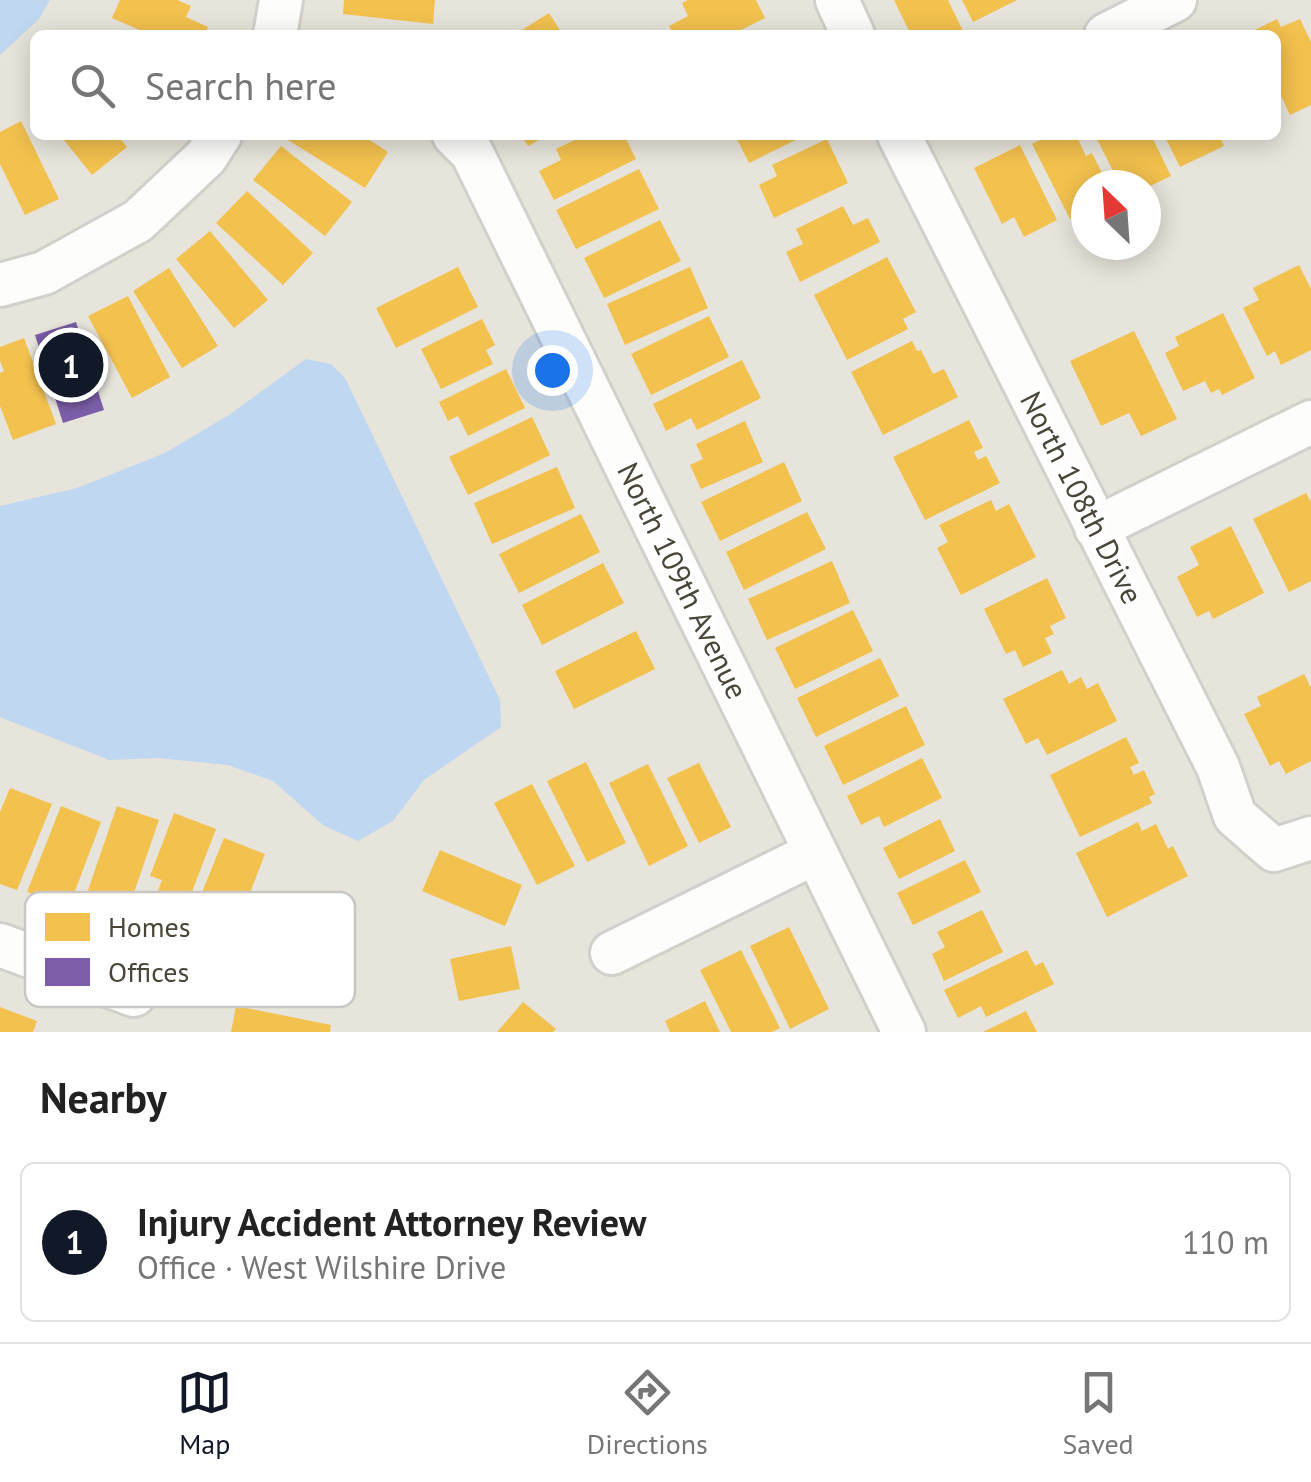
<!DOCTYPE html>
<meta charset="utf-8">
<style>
body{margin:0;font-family:"PT Sans",sans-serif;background:#f6f6f6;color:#222}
.compass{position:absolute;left:1071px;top:170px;width:90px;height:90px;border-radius:50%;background:#fff;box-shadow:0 5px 25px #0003;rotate:335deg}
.you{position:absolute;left:552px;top:370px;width:35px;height:35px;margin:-25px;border:8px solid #fff;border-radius:50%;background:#1a73e8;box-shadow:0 0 0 15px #1a73e833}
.badge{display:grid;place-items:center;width:65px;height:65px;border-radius:50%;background:#111827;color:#fff;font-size:32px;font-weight:700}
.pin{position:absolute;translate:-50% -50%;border:5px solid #fff;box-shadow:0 2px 10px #0006}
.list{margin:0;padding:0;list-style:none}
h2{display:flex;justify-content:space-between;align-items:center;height:130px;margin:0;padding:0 40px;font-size:42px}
h2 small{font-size:32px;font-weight:400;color:#767676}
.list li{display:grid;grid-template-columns:65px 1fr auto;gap:30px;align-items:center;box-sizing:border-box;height:160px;margin:0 20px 20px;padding:0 20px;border:2px solid #e0e0e0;border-radius:15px}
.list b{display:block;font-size:38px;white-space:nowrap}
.list p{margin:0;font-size:32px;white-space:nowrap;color:#767676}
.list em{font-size:32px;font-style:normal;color:#767676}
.icon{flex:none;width:55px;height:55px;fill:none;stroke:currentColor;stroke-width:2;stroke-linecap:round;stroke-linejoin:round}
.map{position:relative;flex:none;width:1311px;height:1032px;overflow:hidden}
.search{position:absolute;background:#fff;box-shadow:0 5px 25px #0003;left:30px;right:30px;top:30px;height:110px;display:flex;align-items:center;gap:25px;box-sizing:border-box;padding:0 35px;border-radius:15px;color:#767676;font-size:38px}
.sheet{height:310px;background:#fff}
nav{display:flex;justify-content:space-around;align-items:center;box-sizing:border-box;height:140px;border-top:2px solid #e0e0e0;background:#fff;font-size:28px;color:#767676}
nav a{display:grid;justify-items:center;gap:5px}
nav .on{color:#111827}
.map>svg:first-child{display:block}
</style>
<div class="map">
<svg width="1311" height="1032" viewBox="0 0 1311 1032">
<rect width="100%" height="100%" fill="#f3f2ed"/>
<path fill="#e7e4db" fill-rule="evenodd" d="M 0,0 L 1311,0 L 1311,1032 L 0,1032 ZM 35,35 L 1276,35 L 1276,135 L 35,135 ZM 1086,185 L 1146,185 L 1146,245 L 1086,245 Z"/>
<path fill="#bfd7f0" d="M 0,0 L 50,0 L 39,19 L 0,55 Z
M 306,359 L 331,364 L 345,378 L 500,700 L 501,727 L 424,780 L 393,821 L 358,841 L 323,825 L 273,781 L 228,765 L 158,758 L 109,760 L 0,717 L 0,506 L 77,488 L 165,453 L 229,415 Z"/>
<path fill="#f2c14e" d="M 120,0 L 177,0 L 191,6 L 186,17 L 208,27 L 205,35 L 151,35 L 112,18 Z
M 344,0 L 435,0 L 433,24 L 343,14 Z
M 688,0 L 756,0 L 765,18 L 731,35 L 674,35 L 669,26 L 688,16 L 682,3 Z
M 894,0 L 948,0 L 965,35 L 911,35 Z
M 962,0 L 1017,0 L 973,22 Z
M 549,13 L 563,35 L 514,35 Z
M 1277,19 L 1281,27 L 1300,19 L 1311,42 L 1311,105 L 1290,115 L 1276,85 L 1276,35 L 1252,35 L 1251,32 Z
M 21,121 L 59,199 L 25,215 L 0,164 L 0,132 Z
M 60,135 L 117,135 L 127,147 L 92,175 Z
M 291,135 L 362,135 L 388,152 L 365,188 L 288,140 Z
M 521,135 L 548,135 L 528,146 Z
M 585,135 L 624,135 L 636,159 L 554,200 L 539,171 L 561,160 L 556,149 Z
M 735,135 L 806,135 L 749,163 Z
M 1050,135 L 1076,135 L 1086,156 L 1092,153 L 1108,185 L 1086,185 L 1086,211 L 1070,219 L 1032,144 Z
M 1095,135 L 1151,135 L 1171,176 L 1146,188 L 1146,185 L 1136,185 L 1130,172 L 1117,179 Z
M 1164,135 L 1219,135 L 1224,146 L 1180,167 Z
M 827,139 L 848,183 L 774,218 L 759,185 L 777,176 L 772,165 Z
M 1020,145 L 1057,220 L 1024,237 L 1014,217 L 1002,224 L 974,168 Z
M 281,146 L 352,202 L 325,236 L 253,180 Z
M 639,169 L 659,209 L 576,249 L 556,210 Z
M 247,191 L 313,253 L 283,285 L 216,223 Z
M 843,206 L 853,225 L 868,218 L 880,242 L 800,282 L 786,252 L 803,244 L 796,229 Z
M 660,220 L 681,261 L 604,298 L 584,258 Z
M 210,231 L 268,300 L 234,328 L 176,259 Z
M 887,257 L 916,312 L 903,319 L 908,329 L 847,360 L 814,295 Z
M 1299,265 L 1311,289 L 1311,350 L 1281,365 L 1275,351 L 1267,356 L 1243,308 L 1259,300 L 1253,288 Z
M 458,267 L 478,307 L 396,348 L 376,308 Z
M 690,267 L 708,308 L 625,345 L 607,304 Z
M 169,268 L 218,346 L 182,368 L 133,291 Z
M 128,296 L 170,377 L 132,398 L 88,316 Z
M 1223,313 L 1255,378 L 1222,395 L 1219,389 L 1211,393 L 1205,381 L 1183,391 L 1165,353 L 1179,346 L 1175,337 Z
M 709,316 L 729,357 L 651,395 L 631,354 Z
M 482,319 L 495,345 L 486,350 L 493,364 L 441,389 L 421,349 Z
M 1134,331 L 1177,419 L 1141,436 L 1129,413 L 1101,426 L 1070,361 Z
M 24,338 L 56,424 L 13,440 L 0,406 L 0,373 L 4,371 L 0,361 L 0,347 Z
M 912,341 L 917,351 L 921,350 L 933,374 L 944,369 L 958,397 L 883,435 L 851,372 Z
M 742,360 L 761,398 L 697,430 L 691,418 L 666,431 L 653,404 Z
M 506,369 L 525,408 L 468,436 L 458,416 L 448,421 L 439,402 Z
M 532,417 L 550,455 L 468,495 L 449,457 Z
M 969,420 L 983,448 L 974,452 L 978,460 L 986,456 L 1000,483 L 925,520 L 893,457 Z
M 745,421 L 763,462 L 701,489 L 690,465 L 703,459 L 696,444 Z
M 784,462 L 802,501 L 720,541 L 701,502 Z
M 557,467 L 575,508 L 492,544 L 474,503 Z
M 1306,493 L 1311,502 L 1311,581 L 1289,592 L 1253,519 Z
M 991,500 L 996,511 L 1009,504 L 1036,557 L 961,595 L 937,548 L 948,542 L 939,525 Z
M 807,512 L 826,549 L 744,590 L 726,552 Z
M 581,514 L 600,552 L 519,593 L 499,554 Z
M 1231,526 L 1264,593 L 1213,619 L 1209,611 L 1197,617 L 1177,577 L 1199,565 L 1190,547 Z
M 832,561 L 850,603 L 767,640 L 748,599 Z
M 603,563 L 624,603 L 542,645 L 522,605 Z
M 1047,578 L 1066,618 L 1050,626 L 1054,634 L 1045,638 L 1052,653 L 1023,667 L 1015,650 L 1006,654 L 984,609 Z
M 853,610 L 873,651 L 795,689 L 775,648 Z
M 636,631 L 655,669 L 574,709 L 555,671 Z
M 880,658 L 899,696 L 816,737 L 797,698 Z
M 1062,670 L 1069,684 L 1081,677 L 1087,689 L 1098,683 L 1117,721 L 1047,755 L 1038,738 L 1026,744 L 1003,699 Z
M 1304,674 L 1311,688 L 1311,761 L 1286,774 L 1279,761 L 1270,766 L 1244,714 L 1261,706 L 1257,697 Z
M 906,706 L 925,745 L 843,785 L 824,746 Z
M 1126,737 L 1139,763 L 1130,767 L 1134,775 L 1144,770 L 1155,794 L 1149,797 L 1152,803 L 1080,837 L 1050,775 Z
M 922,758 L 942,798 L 884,827 L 879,816 L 861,825 L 847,796 Z
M 586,762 L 626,843 L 587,862 L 547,781 Z
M 699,763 L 731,827 L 699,843 L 667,778 Z
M 648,764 L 688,846 L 649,866 L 609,783 Z
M 532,784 L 575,866 L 537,885 L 494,803 Z
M 10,788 L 52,804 L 17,890 L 0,884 L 0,812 Z
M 61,806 L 101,822 L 69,907 L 27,892 Z
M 117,806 L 159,820 L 129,907 L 87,893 Z
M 174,813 L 216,829 L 183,915 L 153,904 L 162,880 L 150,876 Z
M 940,819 L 955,851 L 899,879 L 883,848 Z
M 1138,822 L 1142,831 L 1156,824 L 1168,849 L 1173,846 L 1188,876 L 1107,917 L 1076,853 Z
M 224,838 L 265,854 L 232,939 L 190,922 Z
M 440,850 L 522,885 L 505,926 L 422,891 Z
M 965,860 L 981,892 L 913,925 L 897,893 Z
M 982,910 L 1003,952 L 944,981 L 932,954 L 945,947 L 937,932 Z
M 789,927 L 829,1009 L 790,1029 L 750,946 Z
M 511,946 L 520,989 L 459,1001 L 450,959 Z
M 741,950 L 780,1028 L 772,1032 L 731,1032 L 700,970 Z
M 1027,950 L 1035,966 L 1043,962 L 1054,984 L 986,1017 L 981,1006 L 958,1018 L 944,990 Z
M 705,1001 L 720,1032 L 670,1032 L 665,1021 Z
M 523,1002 L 556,1029 L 553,1032 L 497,1032 Z
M 236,1006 L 331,1025 L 330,1032 L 231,1032 Z
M 0,1007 L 37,1021 L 33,1032 L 0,1032 Z
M 1026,1011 L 1037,1032 L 983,1032 Z"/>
<path fill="#7b5ea7" d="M 76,322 L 104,410 L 63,423 L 35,335 Z"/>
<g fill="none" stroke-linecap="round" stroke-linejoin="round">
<g stroke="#d1d0cb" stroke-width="48">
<path id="minor" d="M 837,0 L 853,35
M 275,35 L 281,0
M 1106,35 L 1175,0
M 454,135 L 472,153 L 904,1032
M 899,135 L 1218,767 L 1235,816 L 1274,850 L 1311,838
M 0,285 L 44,273 L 138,221 L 206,157 L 220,135
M 1096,528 L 1311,422
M 0,945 L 134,995
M 612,953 L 815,853"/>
</g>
<use href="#minor" stroke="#fdfdfc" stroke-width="42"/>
</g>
<g text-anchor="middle" stroke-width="10" stroke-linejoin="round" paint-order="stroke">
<g font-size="30" fill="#4a4539" stroke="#fff">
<text transform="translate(1081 498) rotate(63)" y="10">North 108th Drive</text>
<text transform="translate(682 581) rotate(64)" y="10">North 109th Avenue</text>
</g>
</g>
<rect x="25" y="892" width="330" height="115" rx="15" fill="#fff" stroke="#c9c7c4" stroke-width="2.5"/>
<rect x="45" y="913" width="45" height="28" fill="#f2c14e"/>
<rect x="45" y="958" width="45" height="28" fill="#7b5ea7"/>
<g font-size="28" fill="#4a4539">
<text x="108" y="937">Homes</text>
<text x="108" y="982">Offices</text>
</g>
</svg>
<svg class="compass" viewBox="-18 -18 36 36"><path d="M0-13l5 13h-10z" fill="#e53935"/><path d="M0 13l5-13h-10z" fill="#767676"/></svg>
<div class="you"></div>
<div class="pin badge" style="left:71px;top:365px">1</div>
<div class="search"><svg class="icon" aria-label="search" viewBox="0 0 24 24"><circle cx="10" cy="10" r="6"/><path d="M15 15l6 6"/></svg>Search here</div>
</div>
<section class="sheet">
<h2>Nearby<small></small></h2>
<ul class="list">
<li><span class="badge">1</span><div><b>Injury Accident Attorney Review</b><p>Office · West Wilshire Drive</p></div><em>110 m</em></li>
</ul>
</section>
<nav>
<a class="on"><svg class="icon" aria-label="map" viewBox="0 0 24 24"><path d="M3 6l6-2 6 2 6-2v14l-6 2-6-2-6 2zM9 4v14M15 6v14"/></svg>Map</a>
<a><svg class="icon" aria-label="directions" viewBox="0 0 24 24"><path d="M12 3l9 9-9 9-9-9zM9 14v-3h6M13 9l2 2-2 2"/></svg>Directions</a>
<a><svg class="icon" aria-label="saved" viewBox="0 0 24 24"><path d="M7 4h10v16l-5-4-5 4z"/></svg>Saved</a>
</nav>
